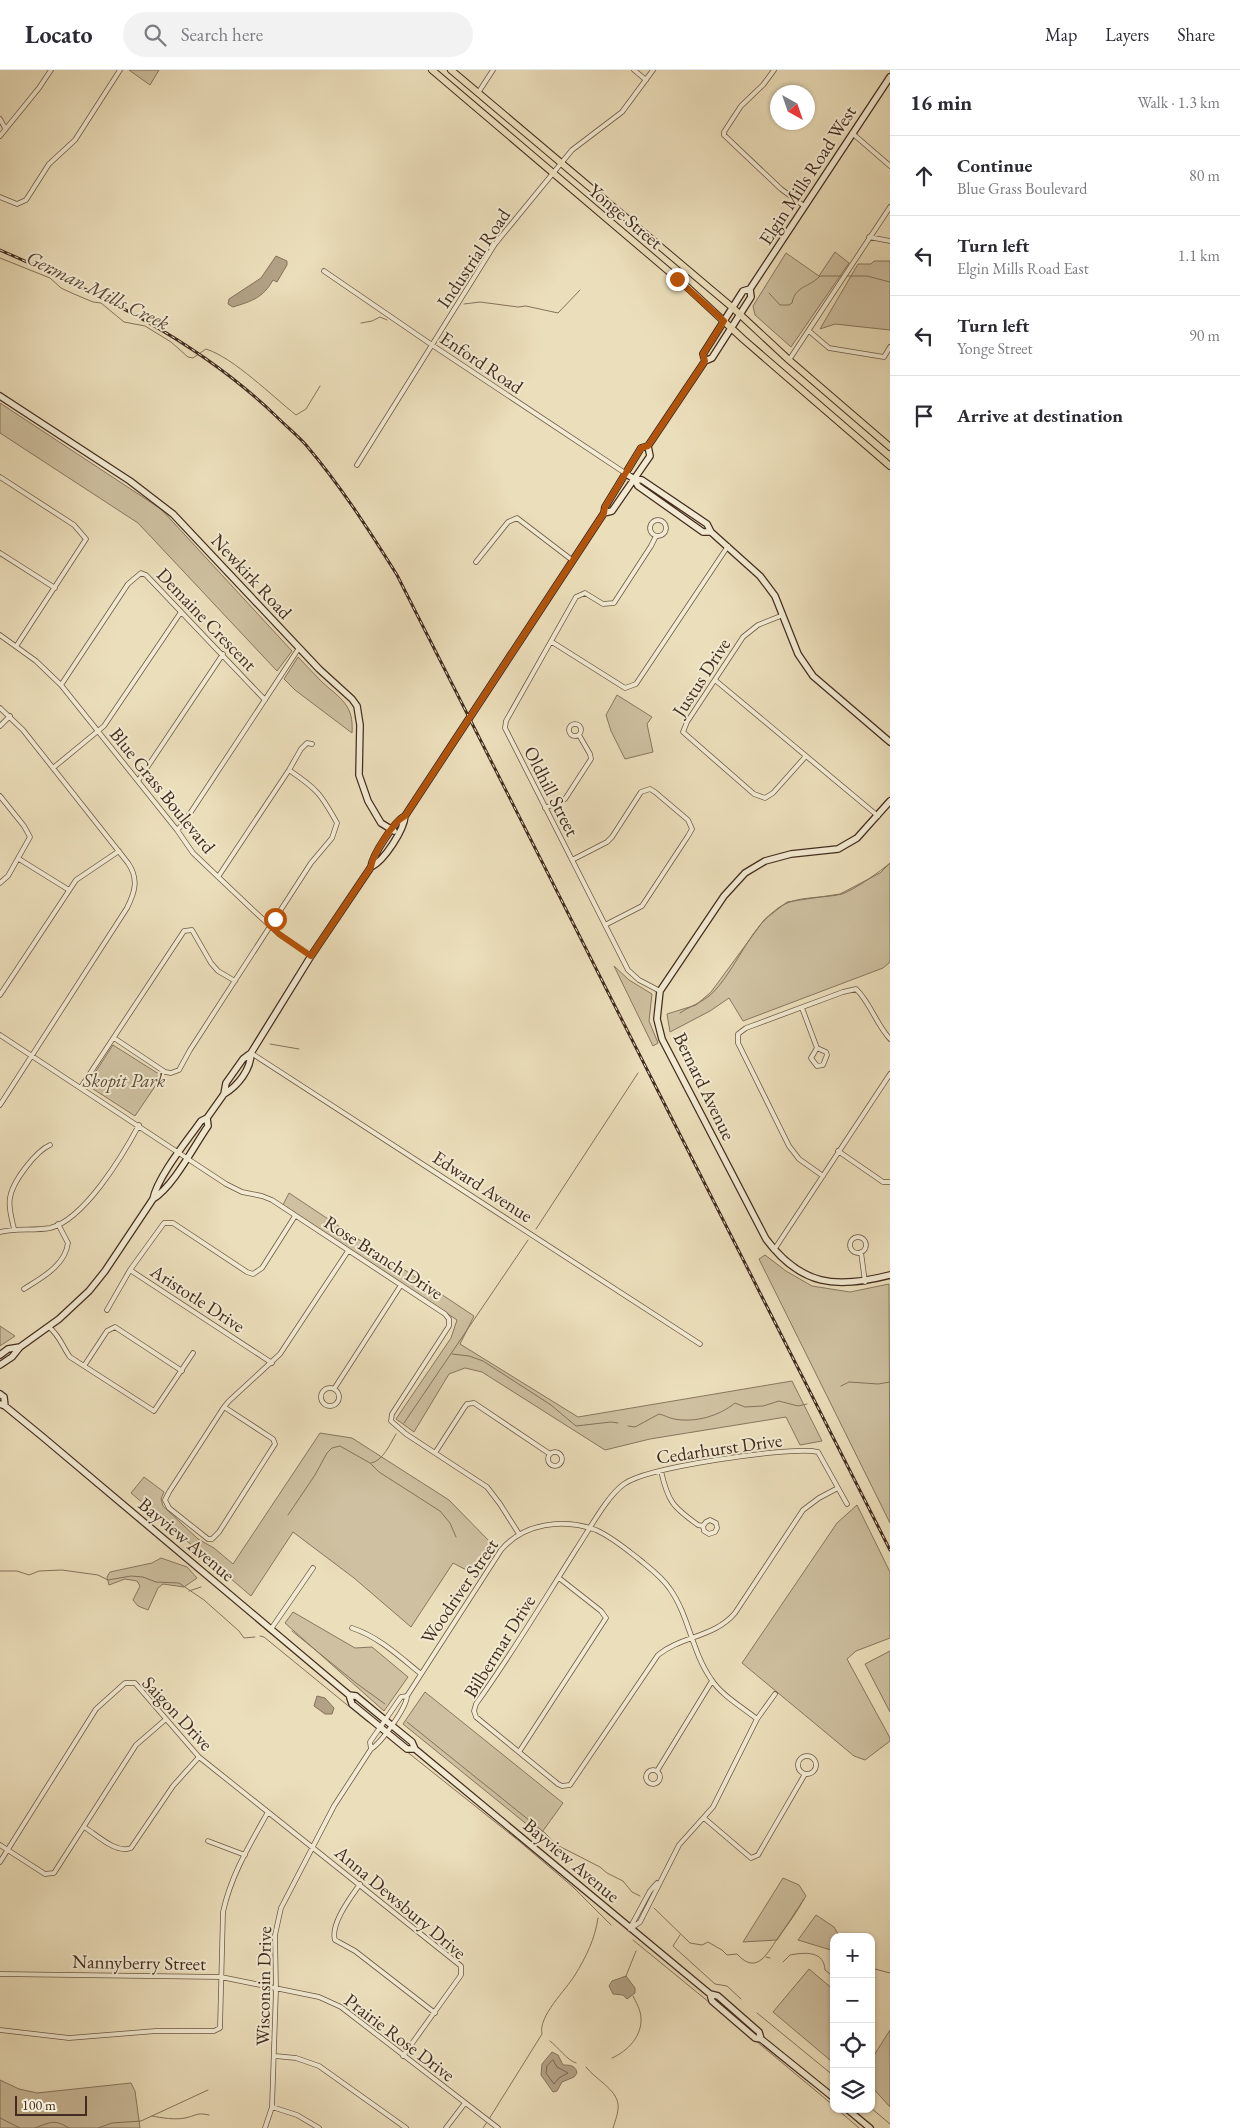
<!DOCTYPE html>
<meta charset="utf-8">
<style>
body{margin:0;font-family:"EB Garamond",serif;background:#f2f2f3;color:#2b2b33}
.controls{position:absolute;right:15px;bottom:15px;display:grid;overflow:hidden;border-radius:10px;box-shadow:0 1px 4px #0004}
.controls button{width:45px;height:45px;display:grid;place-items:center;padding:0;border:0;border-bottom:1px solid #e1e1e2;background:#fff;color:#2b2b33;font:25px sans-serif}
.compass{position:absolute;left:770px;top:15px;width:45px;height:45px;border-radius:50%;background:#fff;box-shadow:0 1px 4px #0004;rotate:140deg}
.scale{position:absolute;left:15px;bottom:12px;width:72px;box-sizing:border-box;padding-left:5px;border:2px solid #432c1f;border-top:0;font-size:14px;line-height:18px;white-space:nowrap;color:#432c1f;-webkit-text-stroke:4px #f2ead2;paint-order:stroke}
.stop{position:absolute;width:15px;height:15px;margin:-11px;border:4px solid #b45309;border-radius:50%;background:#fff}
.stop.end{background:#b45309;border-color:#fff;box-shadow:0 1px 5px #0008}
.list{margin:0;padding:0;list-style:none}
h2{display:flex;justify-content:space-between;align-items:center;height:65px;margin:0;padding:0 20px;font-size:21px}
h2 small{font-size:16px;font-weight:400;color:#7c7c81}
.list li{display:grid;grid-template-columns:32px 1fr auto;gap:15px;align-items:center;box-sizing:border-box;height:80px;padding:0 20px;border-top:1px solid #e1e1e2}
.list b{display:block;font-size:19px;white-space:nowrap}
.list p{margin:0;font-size:16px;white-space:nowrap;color:#7c7c81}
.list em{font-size:16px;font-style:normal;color:#7c7c81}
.icon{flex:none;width:28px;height:28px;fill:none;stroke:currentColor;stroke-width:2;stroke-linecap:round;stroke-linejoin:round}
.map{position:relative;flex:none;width:890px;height:2058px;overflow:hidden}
header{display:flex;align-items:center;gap:30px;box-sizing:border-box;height:70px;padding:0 25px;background:#fff;border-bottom:1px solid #e1e1e2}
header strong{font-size:24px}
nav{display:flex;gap:28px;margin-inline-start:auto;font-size:18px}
.search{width:350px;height:45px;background:#f2f2f3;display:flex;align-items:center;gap:12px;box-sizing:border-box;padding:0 18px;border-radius:28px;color:#7c7c81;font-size:19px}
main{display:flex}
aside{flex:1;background:#fff}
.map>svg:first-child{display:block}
</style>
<header>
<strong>Locato</strong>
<div class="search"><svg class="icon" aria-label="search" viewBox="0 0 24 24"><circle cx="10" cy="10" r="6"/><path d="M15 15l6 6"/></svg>Search here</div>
<nav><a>Map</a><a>Layers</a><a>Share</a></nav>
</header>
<main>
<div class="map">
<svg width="890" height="2058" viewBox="0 0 890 2058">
<rect width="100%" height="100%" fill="#ebdeba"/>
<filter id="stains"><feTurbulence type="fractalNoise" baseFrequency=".004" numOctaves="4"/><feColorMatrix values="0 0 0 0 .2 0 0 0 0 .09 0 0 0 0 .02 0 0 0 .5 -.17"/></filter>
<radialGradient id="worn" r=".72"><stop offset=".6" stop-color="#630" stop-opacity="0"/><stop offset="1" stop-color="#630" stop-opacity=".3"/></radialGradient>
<path fill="#cec0a0" stroke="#887660" d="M 129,0 L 159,0 L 150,15 Z
M 835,182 L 849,193 L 791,277 L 755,245 L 753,236 L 786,183 L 819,206 Z
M 874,191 L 890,191 L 890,260 L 835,254 L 820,259 L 858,194 L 871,194 Z
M 0,333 L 161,439 L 292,581 L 277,601 L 138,453 L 0,363 Z
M 298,587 C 306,595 314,604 322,612 C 341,629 354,635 352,663 L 295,620 L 284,609 Z
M 617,625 L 652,647 L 647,654 L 653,682 L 625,689 L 611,661 L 606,645 Z
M 890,793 L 890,892 L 883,898 L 743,951 L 729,928 L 710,941 L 670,962 L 667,944 L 696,935 L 711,922 L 764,850 L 787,832 L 840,824 L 880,803 Z
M 614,896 L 629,910 L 652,924 L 649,951 L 658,973 L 653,976 Z
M 113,975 L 162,1006 L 135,1046 L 87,1015 Z
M 289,1123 L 474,1246 L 460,1274 L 578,1347 L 792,1311 L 822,1371 L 800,1375 L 786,1347 L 650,1369 L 605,1380 L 482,1302 L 465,1298 L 449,1304 L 414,1362 L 396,1349 L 451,1268 L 457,1250 L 283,1135 Z
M 765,1185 L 786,1201 L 812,1216 L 850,1222 L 889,1214 L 890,1453 L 759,1189 Z
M 0,1256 L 15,1266 L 0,1276 Z
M 320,1363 L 352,1368 L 449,1430 L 493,1475 L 474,1504 L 453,1493 L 411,1557 L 354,1508 L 293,1462 L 251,1526 L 131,1423 L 144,1407 L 164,1422 L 161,1429 L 163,1436 L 198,1469 L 214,1478 L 233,1494 Z
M 857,1435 L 890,1502 L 890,1568 L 856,1581 L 847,1589 L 890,1668 L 890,1671 L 865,1690 L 854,1686 L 742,1593 L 837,1453 Z
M 161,1488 L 187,1497 L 197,1508 L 184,1517 L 163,1514 L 158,1518 L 148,1540 L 138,1536 L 133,1530 L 140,1516 L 137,1511 L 125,1509 L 109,1515 L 107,1507 L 110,1502 L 152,1493 Z
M 293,1542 L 355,1578 L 372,1577 L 408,1607 L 384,1641 L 285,1553 Z
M 890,1581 L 890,1642 L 865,1594 Z
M 425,1622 L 563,1733 L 540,1765 L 403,1654 Z
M 783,1808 L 799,1815 L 806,1826 L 777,1870 L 743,1872 Z
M 816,1845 L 834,1857 L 840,1867 L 834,1867 L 834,1881 L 798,1870 Z
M 809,1899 L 834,1920 L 834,1986 L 830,1990 L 773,1942 Z
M 890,1960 L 890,2037 L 871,2016 L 871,1990 Z
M 0,2010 L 19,2019 L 37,2023 L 131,2013 L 135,2021 L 140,2058 L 0,2058 Z"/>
<path fill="#b2a185" stroke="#86725c" d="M 276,186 L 287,191 L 287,195 L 277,212 L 273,210 C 263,228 252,231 233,237 L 228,234 L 229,229 L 261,208 Z
M 317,1626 L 325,1628 L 334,1638 L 332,1644 L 325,1644 L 314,1636 Z
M 626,1906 L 635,1918 L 635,1923 L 627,1929 L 623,1925 L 613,1924 L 609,1916 L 612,1911 Z
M 552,1982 L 558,1985 L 563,1995 C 569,1995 576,1995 577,2003 L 574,2007 L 562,2012 L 557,2021 L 553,2022 L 541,2005 L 542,1994 Z"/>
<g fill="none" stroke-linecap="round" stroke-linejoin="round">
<path stroke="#7a6652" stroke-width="1" d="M 553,1990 L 557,1997 L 568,2003 L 559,2008 L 554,2014 L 546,2003 L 547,1996 Z"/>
<path stroke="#86725c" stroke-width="1" d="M 0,188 L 50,208 L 61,218 L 74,224 L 93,232 L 101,233 L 124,252 L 145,256 L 171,272 L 188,287 L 193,288 L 206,279 C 234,288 272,326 296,345 L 306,339 L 320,316
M 846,206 L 867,206 L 890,212
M 769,223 L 780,235 L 789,235 L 792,233 C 795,216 810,217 820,206 L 842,206
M 464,234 L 480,232 L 518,237 L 526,236 L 558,243 L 580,220
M 361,253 L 372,251 L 380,247 L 387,250
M 680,943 C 695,933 706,932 718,917 C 739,892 751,857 778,838 C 797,825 821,829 842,824 C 854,820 881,801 890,793
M 270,974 L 299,979
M 536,1159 L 638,1003
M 452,1284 L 469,1286 L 483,1291 L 551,1335 L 576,1356 L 611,1352 L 618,1353
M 841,1316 L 849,1312 L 878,1314 L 890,1312
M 404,1353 L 528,1170
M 628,1356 L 635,1357 L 659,1344 C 664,1345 669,1348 674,1349 C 695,1353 719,1346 735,1333 L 745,1337 L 763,1336 L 779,1331 L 798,1336 L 807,1334
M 371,1393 C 383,1391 390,1374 396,1364
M 288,1445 L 315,1405 L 327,1383 L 332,1378 L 340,1376 L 370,1393 L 379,1402 L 440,1441 L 450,1453 L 456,1467
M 0,1501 L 17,1501 L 29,1505 L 39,1501 L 62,1500 L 98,1505 L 108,1510 L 131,1506 L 143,1507 L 156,1512 L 179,1513 L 204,1530 L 239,1561 L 244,1568 L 255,1567
M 189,1521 L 201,1517
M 292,1561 L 356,1613 L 385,1634
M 260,1566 L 264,1567 L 368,1652
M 407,1652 L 545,1763 L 557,1775 L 600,1797 L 607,1803 L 623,1811 L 632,1822 L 640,1826
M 406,1681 L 519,1771 L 573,1817 L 611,1855
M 654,1838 L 690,1873 L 702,1875 L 708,1872 L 722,1880 L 727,1885 L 737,1884 C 758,1907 768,1881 780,1865 C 789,1853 797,1842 804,1829
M 680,1865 L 673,1876 L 715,1914 L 727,1916 L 741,1929
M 633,1870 L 710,1933
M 766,1887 L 770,1888
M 783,1892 L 790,1885 C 806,1882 824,1881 825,1900 L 834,1907
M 871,1903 L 875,1899 L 890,1903
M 626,1906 L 636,1881
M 757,1943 L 834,2006
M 550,1971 C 558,1977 568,1991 576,1993
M 756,1971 L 834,2036
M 612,1988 C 628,1981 642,1966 641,1948 C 641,1941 636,1932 633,1926
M 586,1997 C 595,2009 616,2019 618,2034 C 619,2042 615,2051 613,2058
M 871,2038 L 890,2054
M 837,2039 L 859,2058
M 152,2046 C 162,2048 175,2050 185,2048 C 196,2046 196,2042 209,2045
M 0,2048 L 20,2058
M 489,2049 L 542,1964 C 538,1946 566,1920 575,1905 C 586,1887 595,1869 598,1848
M 35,2058 C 51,2052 54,2049 69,2058
M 98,2058 L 112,2053 L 141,2051 L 208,2020
M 483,2058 L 487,2052"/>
<g stroke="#6d5846" stroke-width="5.5">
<path id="street" d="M 634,0 L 646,10
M 774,0 L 763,15 L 741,36 L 724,62 L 724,65 L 781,119 L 804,136
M 478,23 L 493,0
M 0,49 L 5,58
M 852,63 L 890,96
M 0,66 L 39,18 L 51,0
M 0,127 L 17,134 L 26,130 L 49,94 L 75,70 L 120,0
M 869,167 L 890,171
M 324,201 L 432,275 L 625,403
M 809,261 L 829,278 L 884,287 L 890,277
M 789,290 L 890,137
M 357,395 L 495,174 L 572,80 L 622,42 L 653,0
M 0,407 L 74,455 L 86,469 L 17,575
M650 458a8 8 0 1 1 16 0a8 8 0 1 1-16 0Z
M 656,466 L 651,476 L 614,533 L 603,534 L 585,523 L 576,527 L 506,651 L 505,658 L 628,900 L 639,910 L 660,921
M 0,483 L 55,518
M 476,492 L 508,452 L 517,448 L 572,490
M 783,545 L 758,555 L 743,567 L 687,652 L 683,662 L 754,724 L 765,728 L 773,723 L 806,686
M 0,565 L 36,591 L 61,615 L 177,760 L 193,783 L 254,841 L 279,864 L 311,886
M 552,572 L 625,618 L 636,614 L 728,476
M 715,610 L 878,746
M 61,615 L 128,514 L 141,503 L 146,505 L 265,630
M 0,638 L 23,660 L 128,793 C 139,809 135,822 127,838 L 0,1035
M569 660a6 6 0 1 1 12 0a6 6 0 1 1-12 0Z
M 0,656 L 10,646
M 53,698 L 104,656 L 181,542
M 138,711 L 223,584
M 0,726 L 24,756 L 30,767 L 8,806 L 0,813
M 545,738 L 565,729 L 591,689 L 590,684 L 579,665
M 177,760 L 183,754 L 299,578
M 19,789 L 69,820
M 572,790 L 607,772 L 612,767 L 641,722 L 650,719 L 655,722 L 688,750 L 692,759 L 688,766 L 642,836 L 605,855
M 218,807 L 289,700 L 301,679 L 307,673 L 312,674
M 0,925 L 76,810 L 119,781
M 802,938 L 817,978 L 826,982 L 827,985 L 823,995 L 817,996 L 811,988 L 817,978
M 0,965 L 226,1114 L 242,1122 L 262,1126 L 272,1130 L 445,1244 L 449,1249 L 449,1256 L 392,1344 L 391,1351 L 406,1364 L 487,1417 L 500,1434 L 519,1464
M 114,968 L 165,1002 L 171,1003 L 179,1000 L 190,980 L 311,793 L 332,768 L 337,753 C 321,724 317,719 289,700
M 251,983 L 700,1274
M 81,1017 L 184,861 L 192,860 L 211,893 L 218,901 L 235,911
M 838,1081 L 883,1112 L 890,1112
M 823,1106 L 799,1089 L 789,1076 L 738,973 L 738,964 L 746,958 L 843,922 L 856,919 C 870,932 876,954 890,969
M 14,1159 C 12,1149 8,1138 10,1128 C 12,1112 36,1081 50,1075
M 0,1162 C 16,1158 34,1161 50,1158 C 84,1150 123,1085 139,1055
M850 1175a8 8 0 1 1 16 0a8 8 0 1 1-16 0Z
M 774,1180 L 890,1004
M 861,1182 L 865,1212
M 130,1200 L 272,1293
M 24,1219 C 41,1208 65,1196 68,1173 L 58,1154
M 107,1240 L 130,1200 L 164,1153 L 173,1153 L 247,1202 L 253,1204 L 262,1198 L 295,1146
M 49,1257 C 60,1266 62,1276 70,1287 L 154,1341 L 193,1283
M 84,1296 L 107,1261 L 115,1257 L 182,1301
M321 1327a9 9 0 1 1 18 0a9 9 0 1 1-18 0Z
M 334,1319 L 401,1215
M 224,1337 L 273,1369 L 275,1374 L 219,1462 L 212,1469 L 208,1469 L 169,1438 L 165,1430 L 169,1422 L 224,1337 L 229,1331 L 280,1284 L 348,1181
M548 1389a7 7 0 1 1 14 0a7 7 0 1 1-14 0Z
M 435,1383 L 464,1338 L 467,1334 L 474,1333 L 550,1384
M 661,1401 C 668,1432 673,1437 698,1455 L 703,1456 L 704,1461 L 709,1464 L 715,1462 L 717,1458 L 716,1453 L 710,1450 L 706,1452 L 703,1456
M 836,1419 L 819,1428 L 803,1440 L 735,1543 C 715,1567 681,1566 658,1585 L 570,1715 L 562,1716 L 558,1714 L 476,1647 L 474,1641 L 476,1634 C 512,1584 544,1530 577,1478 C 589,1460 607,1426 624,1414 C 647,1397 782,1378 812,1381 L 818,1382 L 847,1434
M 352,1558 C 379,1567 399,1586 421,1604
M 271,1559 L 313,1498
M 371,1679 L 370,1672 L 401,1627 L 407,1626
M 519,1682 L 606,1548 L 601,1541 L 559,1508
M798 1695a9 9 0 1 1 18 0a9 9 0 1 1-18 0Z
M646 1707a7 7 0 1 1 14 0a7 7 0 1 1-14 0Z
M 657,1701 L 712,1611
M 704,1748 L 751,1788 L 758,1785 L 805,1704
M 84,1757 C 97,1765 116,1784 131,1778 L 173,1716 L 199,1687
M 208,1771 L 245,1785
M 0,1775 L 45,1804 L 54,1803 L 136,1675 L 166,1649
M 0,1792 L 96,1639 L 125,1613 L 135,1613 L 199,1687 L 461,1896 L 461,1905 L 403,1986
M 360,1814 C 351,1827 330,1854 335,1870 L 355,1881 L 435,1943
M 630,1858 L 650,1821 L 657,1813
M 630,1859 L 640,1852 L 679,1775 L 713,1737 L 757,1649 L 775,1624
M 0,1904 L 221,1907 L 319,1927 L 341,1937 L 498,2058
M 0,1960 L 69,1968 L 156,1961 L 214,1961 L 220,1958 L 223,1842 C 231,1805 250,1774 268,1742
M 275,1986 L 296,1988 L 319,1996 L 406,2058
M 272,2037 L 297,2045 L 319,2058
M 265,2058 L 272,2037 L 276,1919 L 275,1865 L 281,1838 L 334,1736 L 371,1679 C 381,1673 407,1637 407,1626 L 501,1480 C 524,1453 563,1448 596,1460 C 612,1467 626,1479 640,1490 C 651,1499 662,1507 670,1519 C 689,1546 692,1582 711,1609 C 721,1625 742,1637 757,1649
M 446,2058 L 465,2033"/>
</g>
<g stroke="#432c1f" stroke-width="8">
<path id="secondary" d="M 705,291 L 703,284 L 743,221 L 750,219 L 890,7
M 0,326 L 130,411 L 173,444 L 319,599 L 352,629 L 357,636 L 360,655 L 359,705 L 368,731 L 381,753 L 394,761
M 625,403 L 634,409 L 642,410 L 707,454 L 711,462 L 760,506 L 775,526 L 798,584 L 813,606 L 890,672
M 634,409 L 638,416 L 703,462 L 711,462
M 604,443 L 612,441 L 650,386 L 648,376
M 890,731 L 857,768 L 838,779 L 791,784 L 765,791 L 745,803 L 724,826 L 660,921 L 657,949 L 662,969 L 766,1169 C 801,1216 836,1219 890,1205
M 371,797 C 384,791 404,760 405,746 L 604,443 L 605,437 L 641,378 L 648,376 L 705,291 L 712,288 L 751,227 L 750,219
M 224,1024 C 238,1016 251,999 251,983
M 153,1129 C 173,1117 194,1076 208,1056 L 207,1048
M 0,1285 L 8,1279 L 20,1277
M 0,1295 L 12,1287 L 20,1277 L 59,1249 L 89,1221 L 105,1201 L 153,1129 C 158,1106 187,1071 201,1051 L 207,1048 L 224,1024 L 226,1013 L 243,989 L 251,983 L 311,886 L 371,797 C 373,784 394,752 405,746
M 0,1324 L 4,1327 L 5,1336
M 0,1334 L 5,1336 L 44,1368 L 349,1625 L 356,1626 L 379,1645 L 412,1672 L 415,1679 L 710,1924 L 718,1926 L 759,1962 L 761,1969
M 349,1625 L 352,1634 L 407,1679 L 415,1679
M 710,1924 L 712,1931 L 755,1968 L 761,1969 L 834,2028
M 847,2039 L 870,2058"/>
</g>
<g stroke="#432c1f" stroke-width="8">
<path id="primary" d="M 432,0 L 686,216 L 743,269 L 890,396
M 451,0 L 733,238 L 789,290 L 890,377"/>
</g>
<use href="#street" stroke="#f2ead2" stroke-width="4"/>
<use href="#secondary" stroke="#f2ead2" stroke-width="5.5"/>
<use href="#primary" stroke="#ebdeba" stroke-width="6"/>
<g stroke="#432c1f" stroke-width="3">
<path id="rail" d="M 0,180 C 100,224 199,271 278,348 C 287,357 297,365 306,375 C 340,415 369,460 397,505 L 890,1480"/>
</g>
<use href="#rail" stroke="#f2ead2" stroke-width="1" stroke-dasharray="4" stroke-linecap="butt"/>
</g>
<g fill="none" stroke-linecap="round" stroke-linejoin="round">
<path stroke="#b45309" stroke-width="6" d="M 275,849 L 271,856 L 279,864 L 311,886 L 371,797 C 373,784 393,752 405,746 L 604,443 L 605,437 L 641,378 L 648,376 L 705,291 L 703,284 L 724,251 L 677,209"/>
</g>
<g text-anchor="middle" stroke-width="4" stroke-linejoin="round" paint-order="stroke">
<g font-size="19" fill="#432c1f" stroke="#f2ead2">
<text transform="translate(807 105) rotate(-57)" y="7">Elgin Mills Road West</text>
<text transform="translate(626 146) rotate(40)" y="7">Yonge Street</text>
<text transform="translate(473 188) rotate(-56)" y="7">Industrial Road</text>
<text transform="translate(482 292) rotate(34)" y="7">Enford Road</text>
<text transform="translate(252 506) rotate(47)" y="7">Newkirk Road</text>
<text transform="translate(207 549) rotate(46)" y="7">Demaine Crescent</text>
<text transform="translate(701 607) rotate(-57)" y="7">Justus Drive</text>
<text transform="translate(163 720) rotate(51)" y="7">Blue Grass Boulevard</text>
<text transform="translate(552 721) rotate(63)" y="7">Oldhill Street</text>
<text transform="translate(705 1016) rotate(64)" y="7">Bernard Avenue</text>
<text transform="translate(483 1116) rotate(33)" y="7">Edward Avenue</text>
<text transform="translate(384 1187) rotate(33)" y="7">Rose Branch Drive</text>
<text transform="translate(198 1228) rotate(33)" y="7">Aristotle Drive</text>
<text transform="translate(719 1378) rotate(-8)" y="7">Cedarhurst Drive</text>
<text transform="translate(187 1469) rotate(40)" y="7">Bayview Avenue</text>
<text transform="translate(459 1521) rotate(-56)" y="7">Woodriver Street</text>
<text transform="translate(499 1576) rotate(-58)" y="7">Bilbermar Drive</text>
<text transform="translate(178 1643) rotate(47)" y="7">Saigon Drive</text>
<text transform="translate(572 1790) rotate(40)" y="7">Bayview Avenue</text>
<text transform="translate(401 1832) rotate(40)" y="7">Anna Dewsbury Drive</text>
<text transform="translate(139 1892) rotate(1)" y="7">Nannyberry Street</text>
<text transform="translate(263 1916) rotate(-89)" y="7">Wisconsin Drive</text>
<text transform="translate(400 1967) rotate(37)" y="7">Prairie Rose Drive</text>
</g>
<g font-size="19" font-style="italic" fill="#5f4a39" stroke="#f2ead2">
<text x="124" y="1017">Skopit Park</text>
</g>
<g font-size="20" font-style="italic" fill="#5f4938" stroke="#f2ead2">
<text transform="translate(98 220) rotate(26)" y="7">German Mills Creek</text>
</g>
</g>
<rect width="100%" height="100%" filter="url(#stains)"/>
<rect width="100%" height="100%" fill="url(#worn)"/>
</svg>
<div class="controls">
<button>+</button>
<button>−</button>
<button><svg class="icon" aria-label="locate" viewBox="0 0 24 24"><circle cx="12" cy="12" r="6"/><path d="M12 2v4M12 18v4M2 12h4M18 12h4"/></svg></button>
<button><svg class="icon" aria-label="layers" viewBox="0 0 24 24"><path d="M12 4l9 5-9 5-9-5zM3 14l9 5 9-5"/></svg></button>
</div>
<svg class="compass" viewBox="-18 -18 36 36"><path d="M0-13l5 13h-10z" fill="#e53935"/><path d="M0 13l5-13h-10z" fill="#7c7c81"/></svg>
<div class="scale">100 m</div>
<div class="stop" style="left:275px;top:849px"></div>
<div class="stop end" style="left:677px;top:209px"></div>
</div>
<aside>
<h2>16 min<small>Walk · 1.3 km</small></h2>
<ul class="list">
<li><svg class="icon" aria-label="ahead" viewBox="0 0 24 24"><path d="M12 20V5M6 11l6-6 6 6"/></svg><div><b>Continue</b><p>Blue Grass Boulevard</p></div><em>80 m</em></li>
<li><svg class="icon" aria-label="left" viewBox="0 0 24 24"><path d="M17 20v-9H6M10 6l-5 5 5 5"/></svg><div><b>Turn left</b><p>Elgin Mills Road East</p></div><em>1.1 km</em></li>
<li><svg class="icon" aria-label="left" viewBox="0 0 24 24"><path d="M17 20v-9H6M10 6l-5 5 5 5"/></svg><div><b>Turn left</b><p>Yonge Street</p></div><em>90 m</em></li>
<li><svg class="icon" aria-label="arrive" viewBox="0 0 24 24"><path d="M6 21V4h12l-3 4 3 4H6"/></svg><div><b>Arrive at destination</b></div></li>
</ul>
</aside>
</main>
